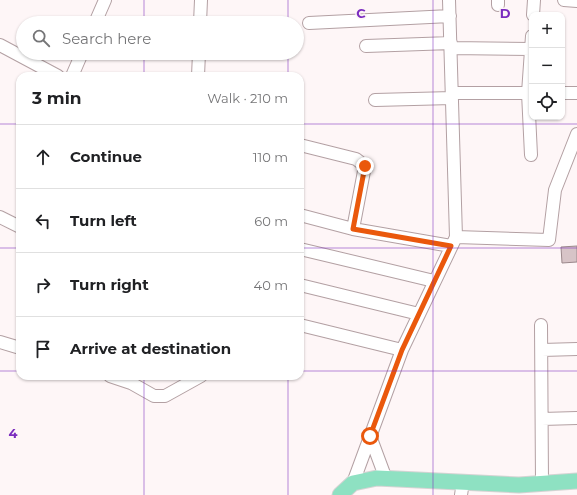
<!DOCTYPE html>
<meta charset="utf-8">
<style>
body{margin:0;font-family:Montserrat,sans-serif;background:#f6f6f6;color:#202124}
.controls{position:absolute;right:12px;top:12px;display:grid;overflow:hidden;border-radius:8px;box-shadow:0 1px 3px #0004}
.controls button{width:36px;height:36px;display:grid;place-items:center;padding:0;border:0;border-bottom:1px solid #e0e0e0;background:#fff;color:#202124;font:20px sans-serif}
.stop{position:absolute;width:12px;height:12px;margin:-9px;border:3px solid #ea580c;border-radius:50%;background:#fff}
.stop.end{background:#ea580c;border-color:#fff;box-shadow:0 1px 4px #0008}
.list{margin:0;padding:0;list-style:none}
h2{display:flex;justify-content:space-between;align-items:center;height:52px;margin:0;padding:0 16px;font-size:17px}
h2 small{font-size:13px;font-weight:400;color:#757577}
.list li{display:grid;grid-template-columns:26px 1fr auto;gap:12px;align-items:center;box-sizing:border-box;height:64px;padding:0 16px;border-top:1px solid #e0e0e0}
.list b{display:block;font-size:15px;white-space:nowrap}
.list em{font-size:13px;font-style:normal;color:#757577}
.icon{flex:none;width:22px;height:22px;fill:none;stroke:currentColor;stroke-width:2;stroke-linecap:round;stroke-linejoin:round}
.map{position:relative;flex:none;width:577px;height:495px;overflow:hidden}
.search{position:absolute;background:#fff;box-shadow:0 1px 3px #0004;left:16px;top:16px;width:288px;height:44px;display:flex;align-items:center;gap:10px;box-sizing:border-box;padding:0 14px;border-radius:22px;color:#757577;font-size:15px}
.panel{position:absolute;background:#fff;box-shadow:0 1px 3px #0004;left:16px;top:72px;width:288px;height:308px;border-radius:12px}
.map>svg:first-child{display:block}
</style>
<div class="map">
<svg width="577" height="495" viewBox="0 0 577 495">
<rect width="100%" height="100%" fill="#fef6f7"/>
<path fill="#d7c4c7" stroke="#9a888b" d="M 577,246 L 577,262 L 562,263 L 561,247 Z"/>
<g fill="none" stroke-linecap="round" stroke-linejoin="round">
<g stroke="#b3a0a3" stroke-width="14">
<path id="minor" d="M 498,0 L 498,5
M 564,0 L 577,1
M 533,15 L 534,0
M 95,23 L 105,0
M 200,23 L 201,0
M 309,23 L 450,16
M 0,45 L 58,76
M 366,46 L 451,43
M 451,48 L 531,49
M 72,76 L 82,53
M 198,76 L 199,53
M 453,93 L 532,93
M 562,93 L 577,93
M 375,100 L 452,98
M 300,145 L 356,159 L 365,166 L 353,229
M 531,155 L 528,93 L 532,36
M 300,215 L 353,229 L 451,246
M 0,217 L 20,227
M 456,237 L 549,240 L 555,190 L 577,134
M 300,249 L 434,281
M 300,285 L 419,314
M 300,325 L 402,350
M 541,325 L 542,483
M 0,342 L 20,348
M 542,350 L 577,349
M 110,376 L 131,383 L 154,396 L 165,396 L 201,376
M 542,419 L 577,418
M 370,436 L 386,479
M 353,483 L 402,350 L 456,237 L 449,0
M 461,495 L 463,482"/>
</g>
<g stroke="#d5d3d3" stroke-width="17">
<path id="major" d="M 340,495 L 353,483 L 377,478 L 519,485 L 577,481"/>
</g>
<use href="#minor" stroke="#fff" stroke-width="12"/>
<use href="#major" stroke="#8ee1c2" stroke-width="15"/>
</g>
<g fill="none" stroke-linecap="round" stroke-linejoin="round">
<path stroke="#ea580c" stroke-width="5" d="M 365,166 L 353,229 L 451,246 L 402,350 L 370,436"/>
</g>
<path fill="none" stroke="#7b2cbf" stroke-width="1" stroke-opacity="0.55" d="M 144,0 L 144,23M 288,0 L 288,23M 433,0 L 433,495M 144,53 L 144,76M 288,53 L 288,76M 0,124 L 20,124M 300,124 L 577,124M 0,248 L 20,248M 300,248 L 577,248M 0,371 L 20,371M 300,371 L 577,371M 144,376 L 144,495M 288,376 L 288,495"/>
<g font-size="13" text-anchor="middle" font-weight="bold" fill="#7b2cbf" stroke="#fef6f7" stroke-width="3" stroke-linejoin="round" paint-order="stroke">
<text x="361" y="18">C</text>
<text x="505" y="18">D</text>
<text x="13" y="438">4</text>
</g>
</svg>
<div class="controls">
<button>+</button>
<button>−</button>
<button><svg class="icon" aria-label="locate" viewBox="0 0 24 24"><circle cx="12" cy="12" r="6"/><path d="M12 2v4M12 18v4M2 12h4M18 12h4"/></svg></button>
</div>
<div class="stop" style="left:370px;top:436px"></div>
<div class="stop end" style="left:365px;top:166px"></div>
<div class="search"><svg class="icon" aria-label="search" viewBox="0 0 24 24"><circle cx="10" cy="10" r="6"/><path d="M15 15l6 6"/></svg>Search here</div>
<section class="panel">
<h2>3 min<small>Walk · 210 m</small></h2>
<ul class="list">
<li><svg class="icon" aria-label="ahead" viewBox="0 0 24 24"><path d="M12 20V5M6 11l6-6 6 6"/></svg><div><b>Continue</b></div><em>110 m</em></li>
<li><svg class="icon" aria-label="left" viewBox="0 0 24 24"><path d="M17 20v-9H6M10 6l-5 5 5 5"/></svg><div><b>Turn left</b></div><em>60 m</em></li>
<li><svg class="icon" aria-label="right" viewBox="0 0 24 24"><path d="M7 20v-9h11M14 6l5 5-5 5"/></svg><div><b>Turn right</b></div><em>40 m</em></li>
<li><svg class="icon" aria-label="arrive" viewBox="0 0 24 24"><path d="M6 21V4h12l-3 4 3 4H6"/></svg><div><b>Arrive at destination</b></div></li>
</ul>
</section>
</div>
